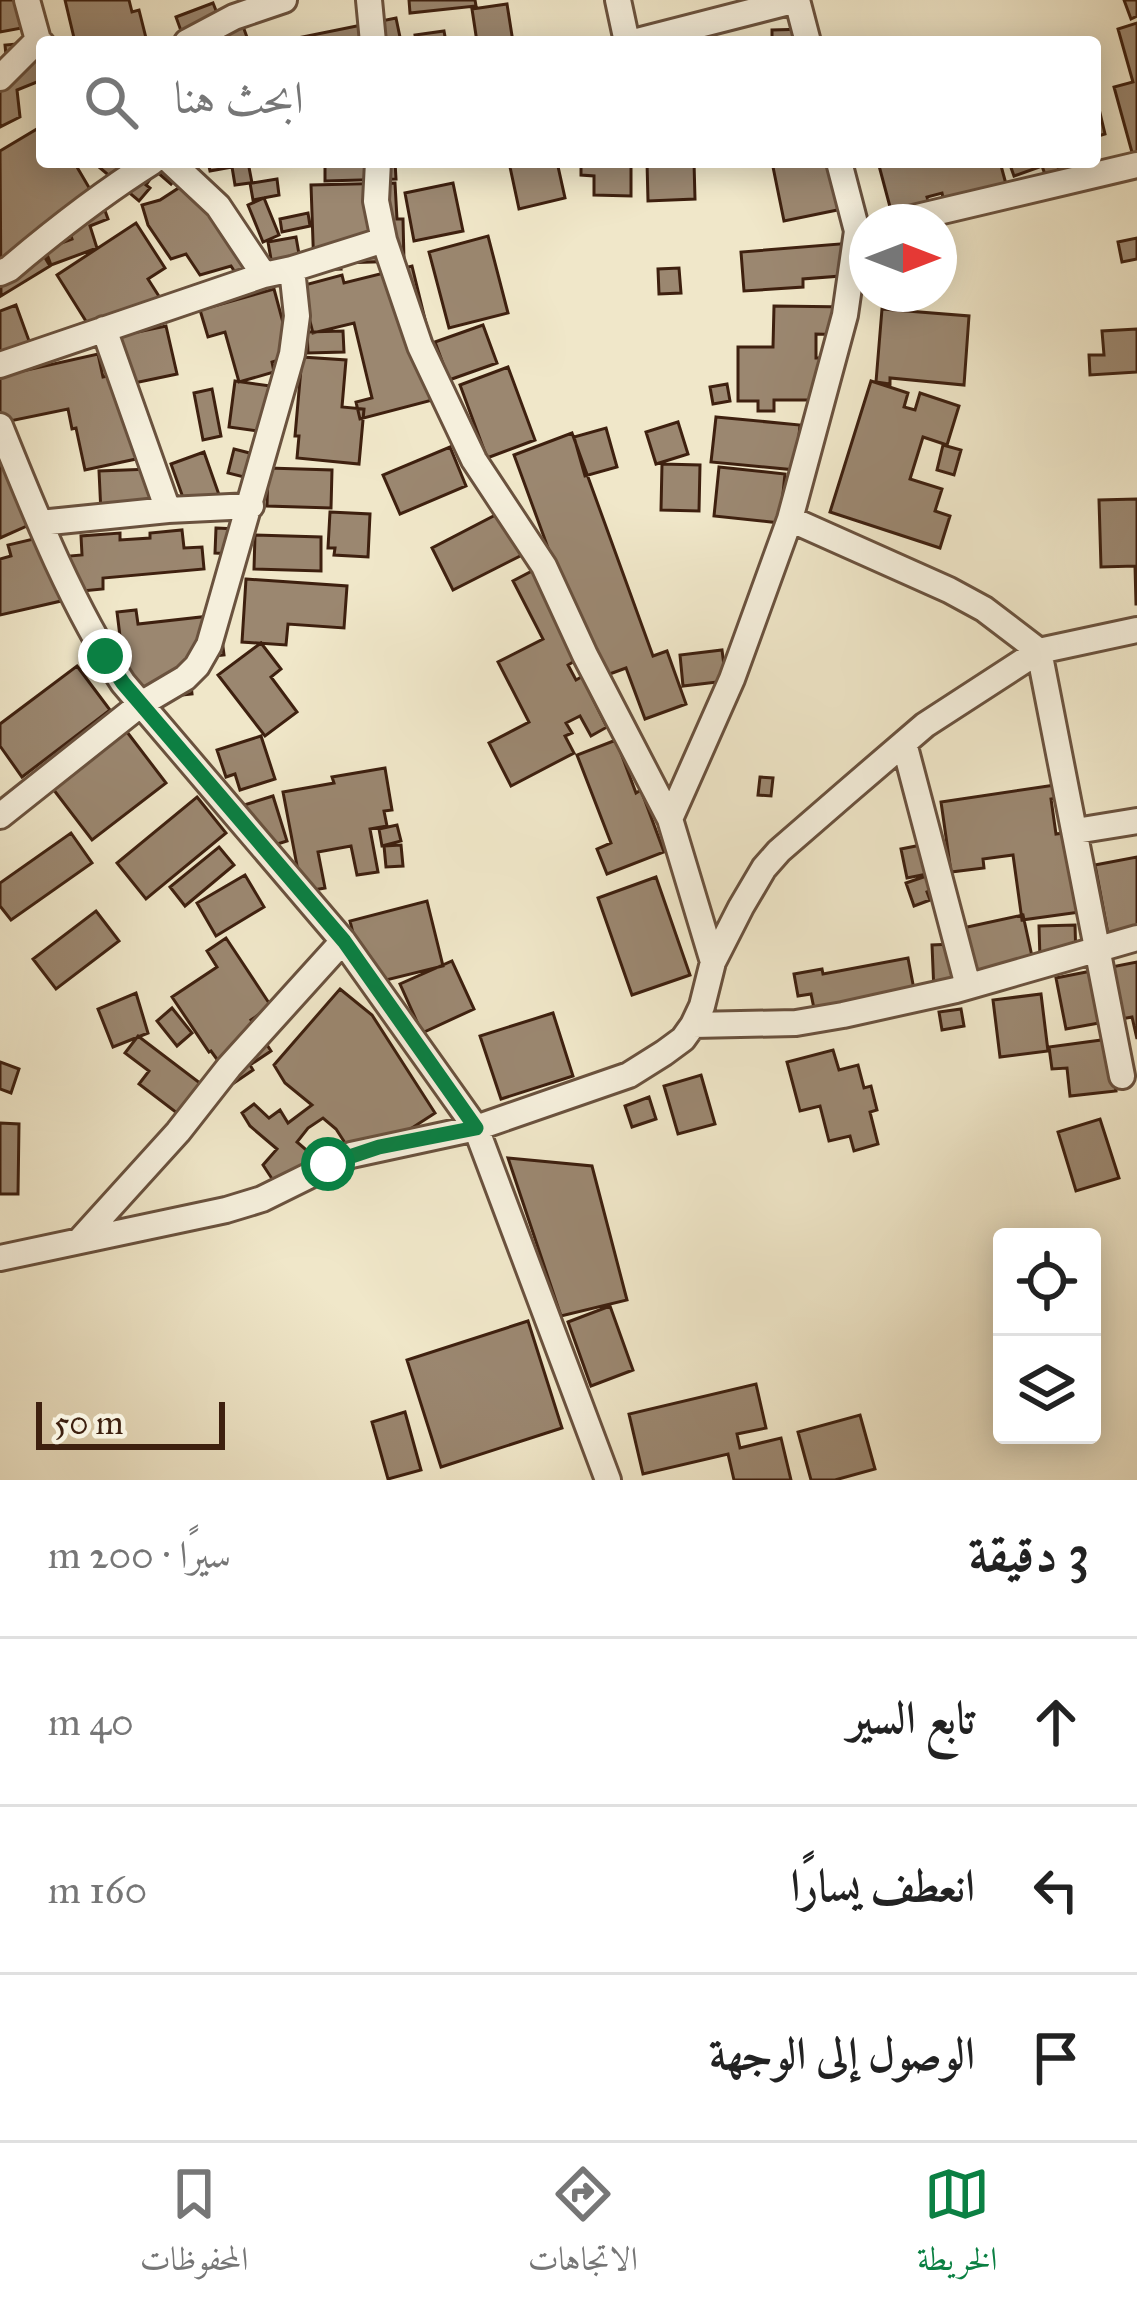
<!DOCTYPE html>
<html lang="ar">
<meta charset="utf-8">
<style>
body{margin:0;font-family:"IM FELL Great Primer",Amiri,serif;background:#f2f2f2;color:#222;direction:rtl}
.controls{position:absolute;right:36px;bottom:36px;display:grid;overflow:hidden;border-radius:12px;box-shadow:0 6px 30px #0003}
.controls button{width:108px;height:108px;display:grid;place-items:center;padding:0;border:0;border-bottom:3px solid #e0e0e0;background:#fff;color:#222;font:60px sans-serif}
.compass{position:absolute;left:849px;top:204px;width:108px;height:108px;border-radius:50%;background:#fff;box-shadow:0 6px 30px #0003;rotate:90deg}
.scale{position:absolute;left:36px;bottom:30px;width:189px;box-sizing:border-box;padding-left:12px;border:6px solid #3e200f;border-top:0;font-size:33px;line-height:42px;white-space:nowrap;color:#3e200f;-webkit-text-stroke:9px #f5efdc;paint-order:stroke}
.stop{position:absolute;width:36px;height:36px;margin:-27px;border:9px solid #0b8043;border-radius:50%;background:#fff}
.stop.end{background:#0b8043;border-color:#fff;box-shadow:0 3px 12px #0008}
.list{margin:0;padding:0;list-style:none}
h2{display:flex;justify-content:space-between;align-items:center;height:156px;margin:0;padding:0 48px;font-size:51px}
h2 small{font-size:39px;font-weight:400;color:#767676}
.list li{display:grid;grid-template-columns:78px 1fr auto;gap:36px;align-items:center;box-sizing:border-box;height:168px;padding:0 48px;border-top:3px solid #e0e0e0}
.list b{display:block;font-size:45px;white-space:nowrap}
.list em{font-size:39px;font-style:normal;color:#767676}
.icon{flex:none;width:66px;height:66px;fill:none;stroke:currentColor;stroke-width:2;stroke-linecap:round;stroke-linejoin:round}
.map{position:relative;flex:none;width:1137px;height:1480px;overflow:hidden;direction:ltr}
.search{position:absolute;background:#fff;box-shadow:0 6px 30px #0003;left:36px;right:36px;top:36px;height:132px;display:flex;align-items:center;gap:30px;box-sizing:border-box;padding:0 42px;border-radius:12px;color:#767676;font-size:45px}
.sheet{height:660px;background:#fff}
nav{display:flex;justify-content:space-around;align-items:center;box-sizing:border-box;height:168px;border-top:3px solid #e0e0e0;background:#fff;font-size:33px;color:#767676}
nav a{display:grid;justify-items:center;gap:6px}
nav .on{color:#0b8043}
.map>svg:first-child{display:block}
</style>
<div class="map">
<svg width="1137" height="1480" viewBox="0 0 1137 1480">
<rect width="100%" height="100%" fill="#f0e7c9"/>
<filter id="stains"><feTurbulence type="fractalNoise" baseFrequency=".00167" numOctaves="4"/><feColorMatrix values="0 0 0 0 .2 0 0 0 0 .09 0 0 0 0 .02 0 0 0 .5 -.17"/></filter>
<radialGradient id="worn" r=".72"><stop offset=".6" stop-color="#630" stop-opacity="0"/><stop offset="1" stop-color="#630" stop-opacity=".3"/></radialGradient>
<path fill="#9b8770" stroke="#3e200f" stroke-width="3" d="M 0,0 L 38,0 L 43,24 L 0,32 Z
M 65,0 L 129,0 L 132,12 L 139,10 L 147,42 L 75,42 Z
M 409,0 L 475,0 L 476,6 L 410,13 Z
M 1124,0 L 1137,0 L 1137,16 L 1131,19 Z
M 213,3 L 217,13 L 236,7 L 248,40 L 185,42 L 176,17 Z
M 507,4 L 513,42 L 477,42 L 472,9 Z
M 396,18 L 401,42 L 278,42 Z
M 1137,23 L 1137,155 L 1133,156 L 1114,87 L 1133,82 L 1118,29 Z
M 806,29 L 806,42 L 772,42 L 772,30 Z
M 444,31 L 446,42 L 459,40 L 460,42 L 416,42 L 415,35 Z
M 62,40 L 62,42 L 42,42 L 42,80 L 17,90 L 20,117 L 0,127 L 0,90 L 9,86 L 5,45 Z
M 1095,92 L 1105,134 L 1095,137 Z
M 42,126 L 42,162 L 74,162 L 94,196 L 41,251 L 50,266 L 1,296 L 0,151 Z
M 93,162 L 181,162 L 186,166 L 171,184 L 156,171 L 146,185 L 150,188 L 139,201 Z
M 172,162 L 256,275 L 240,280 L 231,266 L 200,275 L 186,254 L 171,259 L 148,225 L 142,205 L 160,200 L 180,187 Z
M 208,162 L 248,162 L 252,183 L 277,179 L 279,195 L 253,200 L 250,183 L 235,185 L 232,167 L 210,171 Z
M 325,162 L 395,162 L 396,179 L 325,181 Z
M 533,162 L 557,162 L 565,198 L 519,209 L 510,167 Z
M 581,162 L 631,162 L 631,196 L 594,195 L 594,176 L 581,175 Z
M 647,162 L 694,162 L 695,199 L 648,201 Z
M 772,162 L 838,162 L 847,208 L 784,221 Z
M 878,162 L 1000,162 L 1006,184 L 944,202 L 942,193 L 927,197 L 930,207 L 893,218 Z
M 1009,162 L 1056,162 L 1061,175 L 1047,180 L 1042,166 L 1014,176 Z
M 395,183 L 397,219 L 403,219 L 404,261 L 340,263 L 341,269 L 314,270 L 311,185 Z
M 453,183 L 463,231 L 414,241 L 405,193 Z
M 100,197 L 108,219 L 90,226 L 97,248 L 51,265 L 45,249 L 72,239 L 64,215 Z
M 264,198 L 279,235 L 263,242 L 248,205 Z
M 308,213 L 310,226 L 282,232 L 280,219 Z
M 136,223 L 165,268 L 148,279 L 162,301 L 99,342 L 57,275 Z
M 488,236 L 508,313 L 449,328 L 429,252 Z
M 296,237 L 302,271 L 274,276 L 268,242 Z
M 1137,238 L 1137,259 L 1122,262 L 1118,242 Z
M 864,242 L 866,274 L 803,279 L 803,287 L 744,291 L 741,252 Z
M 412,266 L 444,397 L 360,419 L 356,402 L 372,398 L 354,323 L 313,333 L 301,286 L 342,275 L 344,283 Z
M 679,268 L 681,293 L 659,294 L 658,269 Z
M 274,289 L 292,356 L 272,362 L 274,372 L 239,382 L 225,332 L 208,337 L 200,310 Z
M 16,305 L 32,349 L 0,369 L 0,311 Z
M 774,306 L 850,307 L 850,335 L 816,334 L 816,358 L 825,358 L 825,400 L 774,400 L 774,411 L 758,411 L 758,401 L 738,401 L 738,347 L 773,347 Z
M 882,309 L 969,316 L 964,385 L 890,378 L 890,384 L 876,382 Z
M 483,325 L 497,363 L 449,380 L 435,342 Z
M 166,326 L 177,374 L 120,386 L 109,338 Z
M 1137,329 L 1137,372 L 1090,375 L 1089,355 L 1104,355 L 1102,331 Z
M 343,331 L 344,352 L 308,353 L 307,332 Z
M 98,354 L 103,377 L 117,374 L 136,459 L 85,470 L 76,428 L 72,429 L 68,409 L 0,423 L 0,376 Z
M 302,357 L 346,360 L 342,407 L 364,409 L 359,464 L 297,458 L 299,436 L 295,436 Z
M 508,367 L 535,440 L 487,458 L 460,385 Z
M 235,381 L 285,388 L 279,434 L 229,427 Z
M 871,381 L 908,393 L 904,407 L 915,410 L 920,393 L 959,406 L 947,445 L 923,437 L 910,479 L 942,489 L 935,511 L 950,516 L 940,548 L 830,512 Z
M 727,384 L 730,401 L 713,404 L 710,387 Z
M 212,389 L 221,436 L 203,440 L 194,393 Z
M 716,417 L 800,425 L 796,470 L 711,462 Z
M 678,422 L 688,454 L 656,464 L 646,432 Z
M 606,428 L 617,467 L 585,476 L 574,437 Z
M 572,433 L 653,656 L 667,651 L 686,704 L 645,719 L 626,668 L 596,679 L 514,455 Z
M 943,445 L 961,450 L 954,475 L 937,470 Z
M 450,447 L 466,486 L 400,514 L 383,475 Z
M 234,449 L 269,458 L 264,482 L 228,473 Z
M 204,452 L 224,509 L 191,520 L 171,464 Z
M 0,461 L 29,525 L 0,538 Z
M 662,464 L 700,465 L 699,511 L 661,510 Z
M 719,467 L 785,474 L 780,523 L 714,516 Z
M 268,468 L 332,470 L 331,508 L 267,506 Z
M 151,469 L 153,510 L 101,513 L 99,471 Z
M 1137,499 L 1137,604 L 1136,604 L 1135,566 L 1101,567 L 1099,500 Z
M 507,509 L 528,552 L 453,590 L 432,548 Z
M 330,512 L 370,514 L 368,557 L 334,555 L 335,548 L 328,548 Z
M 216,528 L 237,529 L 235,554 L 215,553 Z
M 182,530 L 184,548 L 202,547 L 204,569 L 103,578 L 103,589 L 61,593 L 58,557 L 82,555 L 81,536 L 120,533 L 120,540 L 150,538 L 150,533 Z
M 255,535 L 321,537 L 321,571 L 254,569 Z
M 46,536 L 61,601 L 0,615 L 0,559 L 11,556 L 8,545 Z
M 532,571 L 578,659 L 568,665 L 576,680 L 590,672 L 599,691 L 591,695 L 607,727 L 591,736 L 580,716 L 566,723 L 572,733 L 565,736 L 574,753 L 511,786 L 489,743 L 529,722 L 498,662 L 543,639 L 513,581 Z
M 246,579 L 347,586 L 344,628 L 288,624 L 286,645 L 242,642 Z
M 136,610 L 138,624 L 219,615 L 224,655 L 188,659 L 192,694 L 128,701 L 117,612 Z
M 261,643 L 281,669 L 271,677 L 297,712 L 265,736 L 218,675 Z
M 722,650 L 726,681 L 683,686 L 680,655 Z
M 77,666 L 110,710 L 22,777 L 0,746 L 0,724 Z
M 124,728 L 166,783 L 92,840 L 50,785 Z
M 261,736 L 275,779 L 240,790 L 235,774 L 226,777 L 217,750 Z
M 616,740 L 636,793 L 641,790 L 664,852 L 607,874 L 597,849 L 611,843 L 577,755 Z
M 385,768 L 392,810 L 384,811 L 387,826 L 370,829 L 378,872 L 357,875 L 351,846 L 318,852 L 325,888 L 302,892 L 283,792 L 334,783 L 332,777 Z
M 760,777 L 773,778 L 771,796 L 758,795 Z
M 1062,784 L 1064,797 L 1051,799 L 1056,834 L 1071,832 L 1080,912 L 1022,920 L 1013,855 L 983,859 L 984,868 L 951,872 L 941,802 Z
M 273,796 L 287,841 L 255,851 L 241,806 Z
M 197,797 L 226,833 L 146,899 L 117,863 Z
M 397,825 L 401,841 L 382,846 L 379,829 Z
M 71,833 L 92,863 L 11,920 L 0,906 L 0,883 Z
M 931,843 L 937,872 L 907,878 L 901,849 Z
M 401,845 L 403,866 L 386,867 L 384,846 Z
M 219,847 L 234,865 L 185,906 L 170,887 Z
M 1137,857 L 1137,928 L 1108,934 L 1095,865 Z
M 938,872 L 943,886 L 927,892 L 930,900 L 914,906 L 906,883 Z
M 245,875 L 264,907 L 216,936 L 197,903 Z
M 656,877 L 690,975 L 632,995 L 598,898 Z
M 427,901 L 443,966 L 366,985 L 350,921 Z
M 96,911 L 119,941 L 56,989 L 33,959 Z
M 1023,915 L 1035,970 L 975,983 L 963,928 Z
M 1075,925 L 1076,958 L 1040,959 L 1039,926 Z
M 226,938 L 271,1006 L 251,1020 L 271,1051 L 250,1065 L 253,1070 L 234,1083 L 211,1051 L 209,1052 L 172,997 L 217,967 L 207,951 Z
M 953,944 L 954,991 L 934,992 L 932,945 Z
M 908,958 L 916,1000 L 816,1018 L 811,994 L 798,996 L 794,974 L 822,969 L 823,974 Z
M 452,961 L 474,1009 L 422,1033 L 400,984 Z
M 1137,962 L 1137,1039 L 1132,1017 L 1066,1029 L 1056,978 Z
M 340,989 L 372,1015 L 435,1113 L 358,1163 L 336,1129 L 323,1118 L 308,1128 L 297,1142 L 311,1154 L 318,1165 L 280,1191 L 263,1165 L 277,1149 L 250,1126 L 242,1113 L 254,1104 L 269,1118 L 280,1110 L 288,1123 L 312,1105 L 285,1083 L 274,1065 Z
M 136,993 L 148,1033 L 113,1047 L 98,1009 Z
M 1041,994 L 1048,1051 L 1000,1057 L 993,1000 Z
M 172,1008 L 192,1033 L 177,1046 L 157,1021 Z
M 961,1009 L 964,1026 L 942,1030 L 939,1012 Z
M 553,1013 L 573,1076 L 501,1099 L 480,1036 Z
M 138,1036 L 213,1093 L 190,1123 L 139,1084 L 149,1071 L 125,1053 Z
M 1109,1039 L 1116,1091 L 1070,1096 L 1067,1068 L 1052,1069 L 1049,1047 Z
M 833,1050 L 839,1070 L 858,1065 L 864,1088 L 871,1086 L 877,1110 L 870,1112 L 878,1144 L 854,1151 L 850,1136 L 829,1141 L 820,1106 L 800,1111 L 787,1062 Z
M 0,1062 L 19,1069 L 11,1093 L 0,1089 Z
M 701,1075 L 715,1124 L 678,1134 L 664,1086 Z
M 649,1097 L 656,1119 L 632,1127 L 625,1106 Z
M 1100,1119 L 1119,1178 L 1076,1191 L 1058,1132 Z
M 0,1123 L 19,1124 L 18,1194 L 0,1194 Z
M 508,1158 L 592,1166 L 627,1300 L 561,1316 Z
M 610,1306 L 633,1370 L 591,1386 L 568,1322 Z
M 528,1321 L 562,1428 L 441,1467 L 407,1360 Z
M 756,1384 L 766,1428 L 737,1434 L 740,1448 L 781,1438 L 791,1480 L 734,1480 L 728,1454 L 643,1474 L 629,1414 Z
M 405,1412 L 421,1470 L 388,1479 L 372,1422 Z
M 860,1415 L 875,1469 L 835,1480 L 811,1480 L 798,1432 Z"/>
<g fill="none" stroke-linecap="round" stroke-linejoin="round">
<g stroke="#6a523e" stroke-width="30">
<path id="street" d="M 27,0 L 38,40 L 42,44
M 369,0 L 373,42
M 618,0 L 627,42
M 797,0 L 808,42
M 187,42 L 234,17 L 284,0
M 633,42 L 797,0
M 0,78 L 38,40
M 171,162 L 218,206 L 264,275
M 378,162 L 376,201 L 384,240 L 420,346 L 474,460 L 544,566 L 585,655 L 670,819 L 713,962
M 896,222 L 1137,165
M 0,273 L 9,269 C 55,230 101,194 152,162
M 104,329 L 168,510
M 0,365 L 264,275 L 292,269 L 384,240
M 0,426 C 35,513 71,604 123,683 L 343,941 L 476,1128 L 608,1480
M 790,519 L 949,590 L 984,609 L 1039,651 L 1122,1076
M 40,523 L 168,510 L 251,506
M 904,743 L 968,986
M 0,816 L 141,704 L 185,678 L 197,666 L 209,645 L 292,354 L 297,316 L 292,269
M 670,819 L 732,679 L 790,519 L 845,315 L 857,231 L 839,162
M 1076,831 L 1137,821
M 693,1025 L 796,1023 L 843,1015 L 956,990 L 1137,938
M 81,1239 L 178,1132 L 229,1067 L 343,941
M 0,1258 L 226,1210 L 262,1199 L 351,1155 L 476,1128 L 629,1075 L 664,1053 L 683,1039 L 693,1025 L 702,1006 L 713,962 L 741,907 L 764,868 L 779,851 L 847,792 L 925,725 L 1039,651 L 1137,630"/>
</g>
<use href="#street" stroke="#f5efdc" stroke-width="24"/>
</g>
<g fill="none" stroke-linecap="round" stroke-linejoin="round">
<path stroke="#0b8043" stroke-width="15" d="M 105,656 L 123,683 L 344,941 L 476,1128 L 379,1147 L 328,1164"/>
</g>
<rect width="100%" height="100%" filter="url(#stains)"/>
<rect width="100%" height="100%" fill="url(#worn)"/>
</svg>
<div class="controls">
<button><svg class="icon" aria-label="locate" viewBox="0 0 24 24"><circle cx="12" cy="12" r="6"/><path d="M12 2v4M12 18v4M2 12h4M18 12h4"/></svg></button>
<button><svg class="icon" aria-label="layers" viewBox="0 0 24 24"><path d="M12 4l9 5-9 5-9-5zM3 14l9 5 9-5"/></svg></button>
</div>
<svg class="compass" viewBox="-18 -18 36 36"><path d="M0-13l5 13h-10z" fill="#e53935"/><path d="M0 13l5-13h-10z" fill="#767676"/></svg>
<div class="scale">50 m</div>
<div class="stop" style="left:328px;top:1164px"></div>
<div class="stop end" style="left:105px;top:656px"></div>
<div class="search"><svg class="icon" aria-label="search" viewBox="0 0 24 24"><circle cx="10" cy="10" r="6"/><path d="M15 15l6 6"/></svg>ابحث هنا</div>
</div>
<section class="sheet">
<h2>3 دقيقة<small>سيرًا · 200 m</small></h2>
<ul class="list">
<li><svg class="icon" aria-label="ahead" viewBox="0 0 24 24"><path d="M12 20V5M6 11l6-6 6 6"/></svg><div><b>تابع السير</b></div><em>40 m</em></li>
<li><svg class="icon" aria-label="left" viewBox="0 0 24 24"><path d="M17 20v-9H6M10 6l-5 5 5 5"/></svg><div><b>انعطف يسارًا</b></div><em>160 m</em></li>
<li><svg class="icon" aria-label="arrive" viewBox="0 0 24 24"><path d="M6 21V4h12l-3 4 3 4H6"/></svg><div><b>الوصول إلى الوجهة</b></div></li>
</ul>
</section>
<nav>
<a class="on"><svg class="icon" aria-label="map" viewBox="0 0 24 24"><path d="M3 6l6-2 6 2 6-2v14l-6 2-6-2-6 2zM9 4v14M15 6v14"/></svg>الخريطة</a>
<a><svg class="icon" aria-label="directions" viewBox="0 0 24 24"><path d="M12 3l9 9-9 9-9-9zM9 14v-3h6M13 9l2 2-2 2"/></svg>الاتجاهات</a>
<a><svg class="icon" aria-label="saved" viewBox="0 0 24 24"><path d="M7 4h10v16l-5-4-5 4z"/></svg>المحفوظات</a>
</nav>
